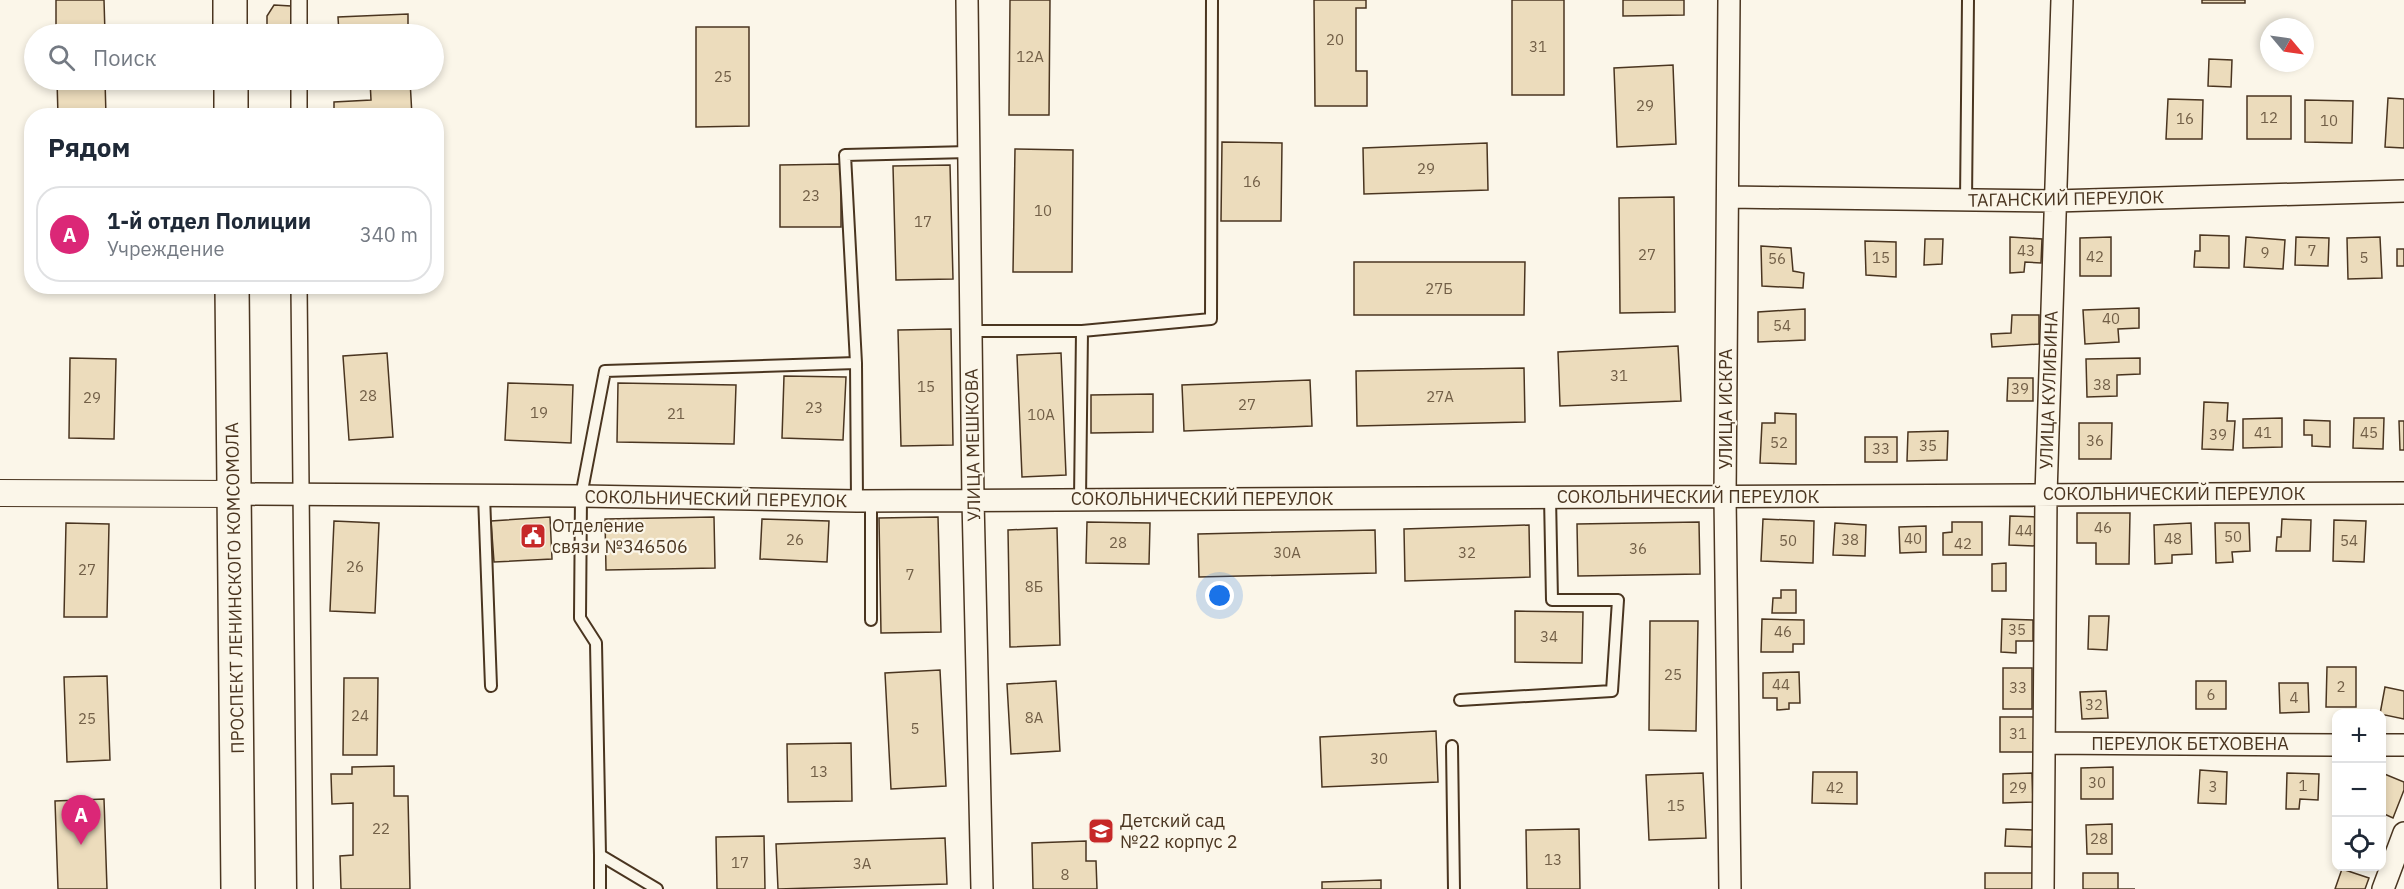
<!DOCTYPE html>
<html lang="ru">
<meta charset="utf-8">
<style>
body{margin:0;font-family:"IBM Plex Sans",sans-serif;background:#f2f2f3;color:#1f2937}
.controls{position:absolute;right:18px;bottom:18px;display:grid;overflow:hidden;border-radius:12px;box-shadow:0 3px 9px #0003}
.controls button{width:54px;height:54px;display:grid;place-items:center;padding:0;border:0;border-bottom:2px solid #e0e1e3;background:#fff;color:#1f2937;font:30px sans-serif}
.compass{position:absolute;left:2260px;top:18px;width:54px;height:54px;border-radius:50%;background:#fff;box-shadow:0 3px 9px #0003;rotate:119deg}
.you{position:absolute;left:1220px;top:596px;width:21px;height:21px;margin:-15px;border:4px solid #fff;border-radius:50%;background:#1a73e8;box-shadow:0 0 0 9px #1a73e833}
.badge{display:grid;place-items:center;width:39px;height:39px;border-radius:50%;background:#db2777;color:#fff;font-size:20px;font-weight:700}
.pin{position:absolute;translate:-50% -50px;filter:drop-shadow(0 2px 3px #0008)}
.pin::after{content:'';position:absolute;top:32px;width:21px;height:18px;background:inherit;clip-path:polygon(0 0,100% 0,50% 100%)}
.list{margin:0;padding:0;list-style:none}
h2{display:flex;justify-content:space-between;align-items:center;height:78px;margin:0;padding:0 24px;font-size:26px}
h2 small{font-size:20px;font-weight:400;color:#747a83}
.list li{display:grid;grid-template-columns:39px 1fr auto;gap:18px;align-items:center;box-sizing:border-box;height:96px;margin:0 12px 12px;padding:0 12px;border:2px solid #e0e1e3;border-radius:24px}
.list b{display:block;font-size:22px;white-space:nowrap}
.list p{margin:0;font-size:20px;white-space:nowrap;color:#747a83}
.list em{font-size:20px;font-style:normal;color:#747a83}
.icon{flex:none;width:33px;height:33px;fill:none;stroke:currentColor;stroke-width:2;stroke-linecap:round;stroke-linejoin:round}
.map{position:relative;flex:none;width:2404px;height:889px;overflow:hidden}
.search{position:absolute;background:#fff;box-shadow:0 3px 9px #0003;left:24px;top:24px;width:420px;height:66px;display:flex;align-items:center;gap:15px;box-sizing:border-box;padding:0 21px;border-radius:33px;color:#747a83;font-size:22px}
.panel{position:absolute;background:#fff;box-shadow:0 3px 9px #0003;left:24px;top:108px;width:420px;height:186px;border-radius:24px}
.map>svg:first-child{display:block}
</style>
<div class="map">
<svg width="2404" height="889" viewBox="0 0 2404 889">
<rect width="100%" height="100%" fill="#fbf6e9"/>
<path fill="#ecdcbc" stroke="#4a3520" stroke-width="1.5" d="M 56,0 L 104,0 L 105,34 L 56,34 Z
M 1010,0 L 1050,0 L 1049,115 L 1009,115 Z
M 1314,0 L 1366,0 L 1366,8 L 1356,8 L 1356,71 L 1367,71 L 1367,106 L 1315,106 Z
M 1512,0 L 1564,0 L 1564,95 L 1512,95 Z
M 1623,0 L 1684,0 L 1684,15 L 1623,16 Z
M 2202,0 L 2245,0 L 2245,3 L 2202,3 Z
M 274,5 L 291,6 L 291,34 L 267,34 L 267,16 Z
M 408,14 L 408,34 L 339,34 L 338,17 Z
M 696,27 L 749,27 L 749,126 L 696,127 Z
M 2209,59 L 2232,60 L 2231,87 L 2208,86 Z
M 1673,65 L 1676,144 L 1617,147 L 1614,68 Z
M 57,80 L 105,80 L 106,116 L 58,116 Z
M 370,80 L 410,80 L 412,116 L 334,116 L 334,102 L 371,100 Z
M 2247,96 L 2291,96 L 2291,139 L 2247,139 Z
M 2388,98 L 2404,99 L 2404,148 L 2385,147 Z
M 2168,99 L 2203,100 L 2202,139 L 2166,139 Z
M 2305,100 L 2353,101 L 2352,143 L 2305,142 Z
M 1222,142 L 1282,143 L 1281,221 L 1221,221 Z
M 1487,143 L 1488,190 L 1364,194 L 1363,148 Z
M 1015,149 L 1073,150 L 1072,272 L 1013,272 Z
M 841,164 L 841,227 L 780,227 L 780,165 Z
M 950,165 L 953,279 L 896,280 L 893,166 Z
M 1674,197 L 1675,312 L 1620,313 L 1619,198 Z
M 2200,235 L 2229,236 L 2229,268 L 2194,267 L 2195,251 L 2200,251 Z
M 2010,237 L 2042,239 L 2041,263 L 2025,262 L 2024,272 L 2010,273 Z
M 2111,237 L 2111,276 L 2080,276 L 2080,238 Z
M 2246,237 L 2285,240 L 2283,269 L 2244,267 Z
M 2296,237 L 2329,238 L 2328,266 L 2295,265 Z
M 2380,237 L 2382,278 L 2348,279 L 2347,238 Z
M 1925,239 L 1943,239 L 1942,264 L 1924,265 Z
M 1865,241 L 1896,242 L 1896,277 L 1866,275 Z
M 1761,246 L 1791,248 L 1793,271 L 1804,273 L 1803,288 L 1762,286 Z
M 2397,249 L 2404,249 L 2404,266 L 2397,266 Z
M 1354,262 L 1525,262 L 1524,315 L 1354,315 Z
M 2139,308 L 2139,328 L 2118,329 L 2119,342 L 2085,344 L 2083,310 Z
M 1805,309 L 1805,340 L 1758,342 L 1758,312 Z
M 2012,315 L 2039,315 L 2039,344 L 1992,347 L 1991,334 L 2011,333 Z
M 951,329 L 953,445 L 901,446 L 898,330 Z
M 1678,346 L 1681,401 L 1560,406 L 1558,352 Z
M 387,353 L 393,437 L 349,440 L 343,356 Z
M 1061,353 L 1066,475 L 1022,477 L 1017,355 Z
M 70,358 L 116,359 L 114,439 L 69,438 Z
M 2140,358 L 2140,374 L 2117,375 L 2117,396 L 2087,397 L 2086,359 Z
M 1524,368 L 1525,422 L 1357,426 L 1356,371 Z
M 784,376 L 846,377 L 843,440 L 782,438 Z
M 2008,378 L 2033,378 L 2033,401 L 2007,401 Z
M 1310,380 L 1312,426 L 1184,431 L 1182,385 Z
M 508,383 L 573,385 L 571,443 L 505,440 Z
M 618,383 L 736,385 L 734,444 L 617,442 Z
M 1153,394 L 1153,432 L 1091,433 L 1091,395 Z
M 2204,402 L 2228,403 L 2227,421 L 2235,421 L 2233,450 L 2202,449 Z
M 1775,413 L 1796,414 L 1796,464 L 1760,463 L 1762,423 L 1775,423 Z
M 2282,418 L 2282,447 L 2243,448 L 2243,419 Z
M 2354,418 L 2384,418 L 2383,449 L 2353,448 Z
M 2304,420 L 2330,421 L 2330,447 L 2312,446 L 2312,435 L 2304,435 Z
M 2399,421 L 2404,421 L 2404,450 L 2400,450 Z
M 2079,423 L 2112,423 L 2111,459 L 2079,459 Z
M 1948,431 L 1947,460 L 1907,461 L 1908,432 Z
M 1865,437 L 1897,437 L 1897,462 L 1865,462 Z
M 2077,513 L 2130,513 L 2129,564 L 2096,564 L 2096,543 L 2077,543 Z
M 2010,516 L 2038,517 L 2037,546 L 2009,545 Z
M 550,517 L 552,559 L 494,562 L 491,521 Z
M 714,517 L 715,568 L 606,570 L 605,519 Z
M 938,517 L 941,632 L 881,633 L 879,518 Z
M 762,519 L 829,521 L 827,562 L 760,559 Z
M 1763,519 L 1814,521 L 1813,563 L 1761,561 Z
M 2282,519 L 2311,520 L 2310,551 L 2276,551 L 2277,537 L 2281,537 Z
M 2334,520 L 2366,521 L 2364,562 L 2333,561 Z
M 334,521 L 379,523 L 375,613 L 330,611 Z
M 1087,522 L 1150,523 L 1149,564 L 1086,563 Z
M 1699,522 L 1700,574 L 1578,576 L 1577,524 Z
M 1952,522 L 1982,522 L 1982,555 L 1943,555 L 1943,533 L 1952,532 Z
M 66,523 L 109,524 L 107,617 L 64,617 Z
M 1835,523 L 1866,525 L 1865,556 L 1833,555 Z
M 2191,523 L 2192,554 L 2172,555 L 2172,563 L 2155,564 L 2154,525 Z
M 2215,523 L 2249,523 L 2250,551 L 2232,552 L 2233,562 L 2216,563 Z
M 1529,525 L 1530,577 L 1405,581 L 1404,529 Z
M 1926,526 L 1926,552 L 1900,553 L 1899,527 Z
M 1057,528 L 1060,645 L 1010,647 L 1008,530 Z
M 1375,530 L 1376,573 L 1199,577 L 1198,534 Z
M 2006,563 L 2006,591 L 1992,591 L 1992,564 Z
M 1781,590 L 1796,590 L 1796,613 L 1772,613 L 1773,598 L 1781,598 Z
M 1515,611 L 1583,612 L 1582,663 L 1515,662 Z
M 2089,616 L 2109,616 L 2107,650 L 2088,649 Z
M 1762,619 L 1804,620 L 1804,644 L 1793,644 L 1793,652 L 1761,652 Z
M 2002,619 L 2033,620 L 2033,641 L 2016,641 L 2016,653 L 2001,652 Z
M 1650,621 L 1698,621 L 1696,731 L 1649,730 Z
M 2327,667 L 2356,667 L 2356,707 L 2326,707 Z
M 2003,668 L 2032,668 L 2032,709 L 2003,709 Z
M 940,670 L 946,786 L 891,789 L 885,673 Z
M 1799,672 L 1800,703 L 1789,703 L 1789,709 L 1777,710 L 1777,698 L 1763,698 L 1763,673 Z
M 107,676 L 110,760 L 67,762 L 64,677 Z
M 344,678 L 378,678 L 377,755 L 343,755 Z
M 1056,681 L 1060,751 L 1011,754 L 1007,684 Z
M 2196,681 L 2226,681 L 2226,709 L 2196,709 Z
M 2279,683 L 2308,683 L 2309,712 L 2280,713 Z
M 2385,687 L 2404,691 L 2404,719 L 2380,714 Z
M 2106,691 L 2108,718 L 2082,719 L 2080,692 Z
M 2000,717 L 2035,717 L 2036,752 L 2000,752 Z
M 1436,731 L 1438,782 L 1322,787 L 1320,737 Z
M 851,743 L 852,801 L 788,802 L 787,744 Z
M 394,766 L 394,796 L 408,796 L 410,889 L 341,889 L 340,856 L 353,855 L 353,803 L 332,804 L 331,774 L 352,774 L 352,767 Z
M 2113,767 L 2113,799 L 2081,799 L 2081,768 Z
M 2200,770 L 2227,772 L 2226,804 L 2198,803 Z
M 1813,772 L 1857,772 L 1857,804 L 1812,803 Z
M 1703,773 L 1706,838 L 1649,840 L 1646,775 Z
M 2032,773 L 2033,802 L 2003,803 L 2003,774 Z
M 2287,773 L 2319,774 L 2318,800 L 2300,799 L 2299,809 L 2286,809 Z
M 2382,773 L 2404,782 L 2404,790 L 2393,818 L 2382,813 Z
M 104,799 L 107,889 L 58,889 L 55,801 Z
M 2112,824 L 2112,854 L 2087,854 L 2086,825 Z
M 1579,829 L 1580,889 L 1527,889 L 1526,830 Z
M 2006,829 L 2033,830 L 2032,847 L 2005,846 Z
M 764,836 L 765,889 L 717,889 L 716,837 Z
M 945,838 L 947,884 L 778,889 L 776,844 Z
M 1086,841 L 1086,861 L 1096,861 L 1097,889 L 1033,889 L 1032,843 Z
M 2342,869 L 2369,878 L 2365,889 L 2335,889 Z
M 1985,873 L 2037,873 L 2037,889 L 1985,889 Z
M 2083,873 L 2118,873 L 2118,889 L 2135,889 L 2083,889 Z
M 1381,880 L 1381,889 L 1322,889 L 1322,882 Z"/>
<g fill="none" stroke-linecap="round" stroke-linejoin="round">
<g stroke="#4a3520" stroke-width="14">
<path id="service" d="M 1966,201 L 1968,0
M 971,331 L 1082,331 L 1080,499
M 1082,331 L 1211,319 L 1212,0
M 484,495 L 491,686
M 857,501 L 856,363 L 845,155 L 969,152
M 871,620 L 871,501
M 1460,700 L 1612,691 L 1618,600 L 1552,600 L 1550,497
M 1452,746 L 1454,889
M 600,855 L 600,889
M 657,889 L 600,855 L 596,643 L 580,618 L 581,496 L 605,371 L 856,363"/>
</g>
<g stroke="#4a3520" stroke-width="18">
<path id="pedestrian" d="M 299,34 L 299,0
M 299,116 L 299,80
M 299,286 L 305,889"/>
</g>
<g stroke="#4a3520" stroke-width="24">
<path id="minor" d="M 967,0 L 973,500 L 982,889
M 1729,0 L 1725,496 L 1730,889
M 1728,197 L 2055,201 L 2404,191
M 234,494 L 581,496 L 857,501 L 2404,493
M 2044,743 L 2336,745
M 2382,745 L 2404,745
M 2043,889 L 2046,495 L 2062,0
M 2383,889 L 2404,833"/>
</g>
<g stroke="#4a3520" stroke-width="28">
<path id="tertiary" d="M 0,493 L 234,494"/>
</g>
<g stroke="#4a3520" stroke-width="36">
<path id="primary" d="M 230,0 L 230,34
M 231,80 L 231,116
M 232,286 L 238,889"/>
</g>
<use href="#service" stroke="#fbf6e9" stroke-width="10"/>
<use href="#pedestrian" stroke="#fbf6e9" stroke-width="15"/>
<use href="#minor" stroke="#fbf6e9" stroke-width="21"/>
<use href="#tertiary" stroke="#fbf6e9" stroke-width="26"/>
<use href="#primary" stroke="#fbf6e9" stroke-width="33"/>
</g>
<defs>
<g id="civic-square" transform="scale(1.35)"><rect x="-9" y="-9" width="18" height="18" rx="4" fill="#c62828" stroke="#fbf6e9"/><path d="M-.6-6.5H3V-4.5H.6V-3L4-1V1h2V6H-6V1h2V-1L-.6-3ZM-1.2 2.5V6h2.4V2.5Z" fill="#fff"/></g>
<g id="school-square" transform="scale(1.35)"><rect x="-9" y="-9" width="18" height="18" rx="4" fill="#c62828" stroke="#fbf6e9"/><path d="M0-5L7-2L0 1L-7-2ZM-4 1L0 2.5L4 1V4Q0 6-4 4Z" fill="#fff"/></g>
</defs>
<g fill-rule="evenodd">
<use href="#civic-square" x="533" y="536"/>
<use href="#school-square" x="1101" y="831"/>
</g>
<g text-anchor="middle" stroke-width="4.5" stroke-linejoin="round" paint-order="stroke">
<g font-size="15" fill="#725f47">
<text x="1335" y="45">20</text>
<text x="1538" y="52">31</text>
<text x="1030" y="62">12А</text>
<text x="723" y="82">25</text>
<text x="1645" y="111">29</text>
<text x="2269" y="123">12</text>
<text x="2185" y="124">16</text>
<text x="2329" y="126">10</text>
<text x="1426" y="174">29</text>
<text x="1252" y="187">16</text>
<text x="811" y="201">23</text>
<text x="1043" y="216">10</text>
<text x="923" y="227">17</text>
<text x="2026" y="256">43</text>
<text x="2312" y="256">7</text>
<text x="2265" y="258">9</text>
<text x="1647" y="260">27</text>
<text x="2095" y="262">42</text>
<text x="1881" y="263">15</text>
<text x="2364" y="263">5</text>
<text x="1777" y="264">56</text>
<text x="1439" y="294">27Б</text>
<text x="2111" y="324">40</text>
<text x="1782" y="331">54</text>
<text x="1619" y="381">31</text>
<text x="2102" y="390">38</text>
<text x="926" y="392">15</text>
<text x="2020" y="394">39</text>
<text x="368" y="401">28</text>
<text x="1440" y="402">27А</text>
<text x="92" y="403">29</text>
<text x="1247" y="410">27</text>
<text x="814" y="413">23</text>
<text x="539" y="418">19</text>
<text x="676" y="419">21</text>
<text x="1041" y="420">10А</text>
<text x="2263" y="438">41</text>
<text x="2369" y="438">45</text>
<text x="2218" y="440">39</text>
<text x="2095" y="446">36</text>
<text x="1779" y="448">52</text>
<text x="1928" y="451">35</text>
<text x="1881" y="454">33</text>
<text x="2103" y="533">46</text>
<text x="2024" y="536">44</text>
<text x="2233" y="542">50</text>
<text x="1913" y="544">40</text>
<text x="2173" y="544">48</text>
<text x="795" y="545">26</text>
<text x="1850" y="545">38</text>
<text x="1788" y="546">50</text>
<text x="2349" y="546">54</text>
<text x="1118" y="548">28</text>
<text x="1963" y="549">42</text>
<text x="1638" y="554">36</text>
<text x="1287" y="558">30А</text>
<text x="1467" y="558">32</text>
<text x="355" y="572">26</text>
<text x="87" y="575">27</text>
<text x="910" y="580">7</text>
<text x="1034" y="592">8Б</text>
<text x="2017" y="635">35</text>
<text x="1783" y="637">46</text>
<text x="1549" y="642">34</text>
<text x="1673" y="680">25</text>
<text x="1781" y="690">44</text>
<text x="2341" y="692">2</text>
<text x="2018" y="693">33</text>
<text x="2211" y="700">6</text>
<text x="2294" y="703">4</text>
<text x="2094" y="710">32</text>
<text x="360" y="721">24</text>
<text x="1034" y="723">8А</text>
<text x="87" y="724">25</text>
<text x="915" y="734">5</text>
<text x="2018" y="739">31</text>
<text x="1379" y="764">30</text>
<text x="819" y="777">13</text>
<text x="2097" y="788">30</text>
<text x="2303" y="791">1</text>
<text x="2213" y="792">3</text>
<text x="1835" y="793">42</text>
<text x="2018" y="793">29</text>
<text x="1676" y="811">15</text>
<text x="381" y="834">22</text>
<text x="2099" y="844">28</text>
<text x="1553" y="865">13</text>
<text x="740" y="868">17</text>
<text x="862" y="869">3А</text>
<text x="1065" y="880">8</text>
</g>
<g font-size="18" fill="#4a3520" stroke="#fbf6e9">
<text transform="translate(2066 199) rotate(-1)" y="6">ТАГАНСКИЙ ПЕРЕУЛОК</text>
<text transform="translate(2049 390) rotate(-88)" y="6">УЛИЦА КУЛИБИНА</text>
<text transform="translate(1726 409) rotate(-90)" y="6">УЛИЦА ИСКРА</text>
<text transform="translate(973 445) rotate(-91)" y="6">УЛИЦА МЕШКОВА</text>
<text x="2174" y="500">СОКОЛЬНИЧЕСКИЙ ПЕРЕУЛОК</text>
<text x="1688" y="503">СОКОЛЬНИЧЕСКИЙ ПЕРЕУЛОК</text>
<text transform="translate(716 499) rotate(1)" y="6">СОКОЛЬНИЧЕСКИЙ ПЕРЕУЛОК</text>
<text x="1202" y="505">СОКОЛЬНИЧЕСКИЙ ПЕРЕУЛОК</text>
<text transform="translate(235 588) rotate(-91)" y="6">ПРОСПЕКТ ЛЕНИНСКОГО КОМСОМОЛА</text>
<text x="2190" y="750">ПЕРЕУЛОК БЕТХОВЕНА</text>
</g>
<g font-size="18" fill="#4a3520" stroke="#fbf6e9" text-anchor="start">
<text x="552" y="532">Отделение<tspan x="552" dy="21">связи №346506</tspan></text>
<text x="1120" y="827">Детский сад<tspan x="1120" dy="21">№22 корпус 2</tspan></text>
</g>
</g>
</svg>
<div class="controls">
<button>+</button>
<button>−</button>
<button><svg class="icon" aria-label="locate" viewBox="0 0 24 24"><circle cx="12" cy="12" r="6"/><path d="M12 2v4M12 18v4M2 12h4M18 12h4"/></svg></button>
</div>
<svg class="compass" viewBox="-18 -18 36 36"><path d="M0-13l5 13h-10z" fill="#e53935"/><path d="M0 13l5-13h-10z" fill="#747a83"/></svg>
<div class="you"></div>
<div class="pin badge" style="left:81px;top:845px">A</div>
<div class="search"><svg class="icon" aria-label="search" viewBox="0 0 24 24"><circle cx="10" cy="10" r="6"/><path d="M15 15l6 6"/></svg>Поиск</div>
<section class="panel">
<h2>Рядом<small></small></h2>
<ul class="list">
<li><span class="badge">A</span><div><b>1-й отдел Полиции</b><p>Учреждение</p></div><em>340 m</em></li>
</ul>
</section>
</div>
